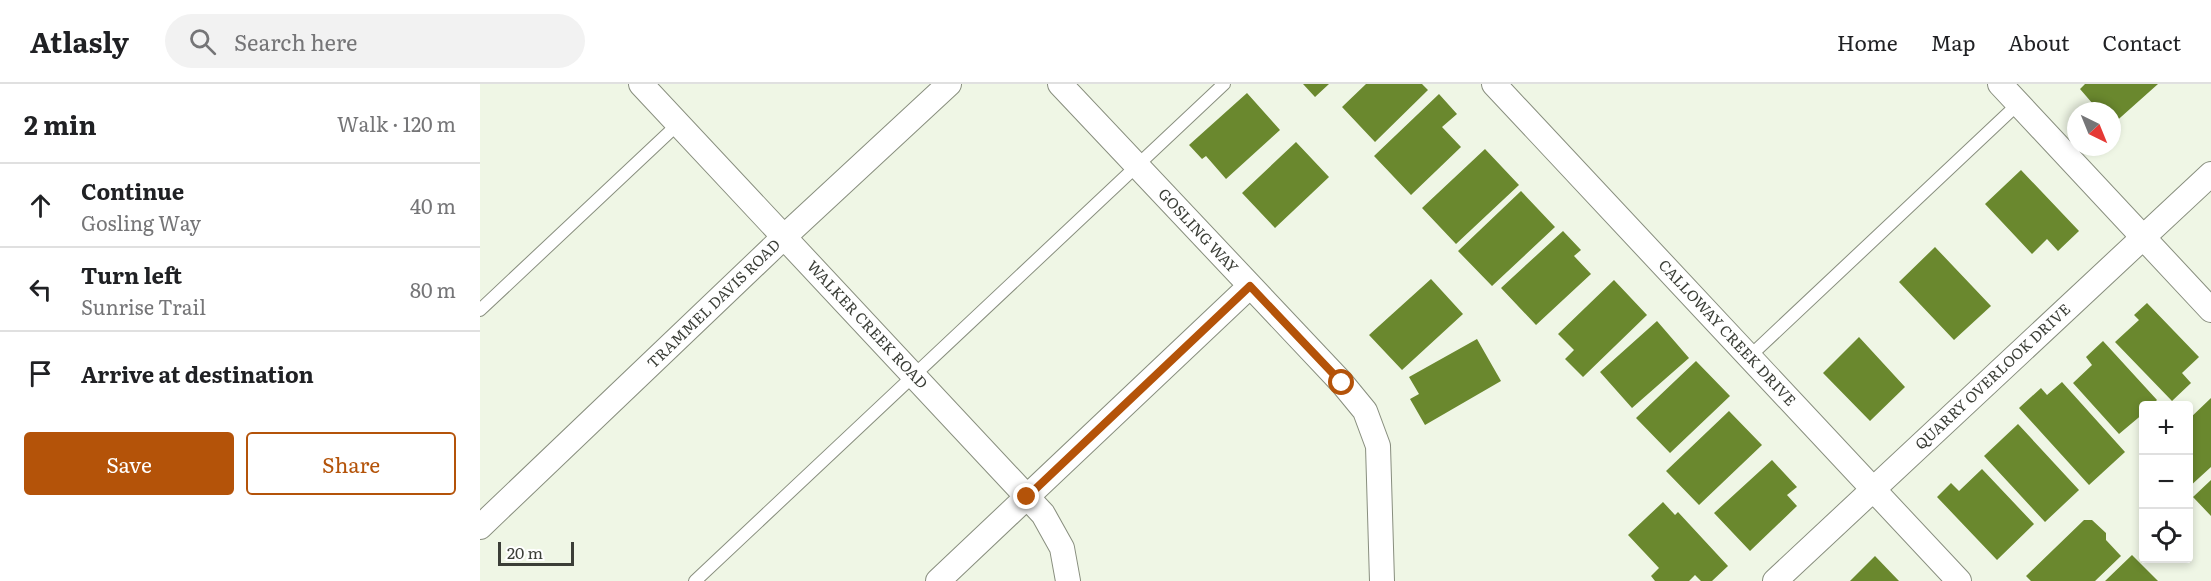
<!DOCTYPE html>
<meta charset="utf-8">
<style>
body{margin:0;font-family:Literata,serif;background:#f2f2f2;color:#202124}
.controls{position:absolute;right:18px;bottom:18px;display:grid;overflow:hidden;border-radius:6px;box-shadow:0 3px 9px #0003}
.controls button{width:54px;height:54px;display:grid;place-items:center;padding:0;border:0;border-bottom:2px solid #e0e0e0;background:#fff;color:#202124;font:30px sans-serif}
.compass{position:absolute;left:1587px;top:18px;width:54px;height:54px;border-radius:50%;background:#fff;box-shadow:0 3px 9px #0003;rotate:137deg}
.scale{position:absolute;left:18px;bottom:15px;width:76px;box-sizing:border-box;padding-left:6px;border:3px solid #3b3e37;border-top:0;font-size:16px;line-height:21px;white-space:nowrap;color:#3b3e37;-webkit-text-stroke:4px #fff;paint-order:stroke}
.stop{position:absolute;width:18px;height:18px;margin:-14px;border:4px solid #b45309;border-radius:50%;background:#fff}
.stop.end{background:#b45309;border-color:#fff;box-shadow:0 2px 6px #0008}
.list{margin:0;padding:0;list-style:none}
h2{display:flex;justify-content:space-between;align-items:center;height:78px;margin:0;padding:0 24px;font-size:26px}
h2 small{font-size:20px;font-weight:400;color:#757577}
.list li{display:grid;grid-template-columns:39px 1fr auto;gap:18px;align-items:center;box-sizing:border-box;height:84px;padding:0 24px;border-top:2px solid #e0e0e0}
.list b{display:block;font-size:22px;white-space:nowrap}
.list p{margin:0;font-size:20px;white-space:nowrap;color:#757577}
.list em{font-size:20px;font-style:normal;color:#757577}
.actions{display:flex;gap:12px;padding:18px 24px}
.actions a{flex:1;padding:14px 0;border:2px solid #b45309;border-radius:6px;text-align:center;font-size:21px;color:#b45309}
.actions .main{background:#b45309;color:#fff}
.icon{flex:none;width:33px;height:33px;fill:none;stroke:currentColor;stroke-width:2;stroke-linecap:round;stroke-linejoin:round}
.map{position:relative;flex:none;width:1731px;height:497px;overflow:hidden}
header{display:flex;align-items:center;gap:36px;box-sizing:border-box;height:84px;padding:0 30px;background:#fff;border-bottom:2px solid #e0e0e0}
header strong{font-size:28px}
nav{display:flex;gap:33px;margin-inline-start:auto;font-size:21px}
.search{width:420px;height:54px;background:#f2f2f2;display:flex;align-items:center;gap:15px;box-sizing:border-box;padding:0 21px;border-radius:33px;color:#757577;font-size:22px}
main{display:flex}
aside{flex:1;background:#fff}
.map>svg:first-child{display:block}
</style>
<header>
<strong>Atlasly</strong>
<div class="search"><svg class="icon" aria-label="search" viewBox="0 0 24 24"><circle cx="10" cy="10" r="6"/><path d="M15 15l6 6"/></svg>Search here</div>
<nav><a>Home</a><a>Map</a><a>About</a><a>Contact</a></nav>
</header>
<main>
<aside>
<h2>2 min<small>Walk · 120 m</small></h2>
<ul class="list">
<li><svg class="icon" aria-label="ahead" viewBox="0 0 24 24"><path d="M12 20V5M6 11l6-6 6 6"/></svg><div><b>Continue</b><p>Gosling Way</p></div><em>40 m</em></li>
<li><svg class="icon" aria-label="left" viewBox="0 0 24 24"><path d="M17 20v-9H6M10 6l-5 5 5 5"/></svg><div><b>Turn left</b><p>Sunrise Trail</p></div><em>80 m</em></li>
<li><svg class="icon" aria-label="arrive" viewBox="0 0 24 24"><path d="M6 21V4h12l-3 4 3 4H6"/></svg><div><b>Arrive at destination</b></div></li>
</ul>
<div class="actions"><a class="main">Save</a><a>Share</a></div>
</aside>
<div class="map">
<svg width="1731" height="497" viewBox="0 0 1731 497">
<rect width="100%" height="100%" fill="#eff6e5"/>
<path fill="#6a882e" d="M 823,0 L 849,0 L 835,13 Z
M 886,0 L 942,0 L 948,6 L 895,58 L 862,23 Z
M 1605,0 L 1678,0 L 1632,41 L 1632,27 L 1619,27 L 1600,5 Z
M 767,9 L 800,46 L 746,95 L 726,72 L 722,75 L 709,61 Z
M 959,10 L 977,30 L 962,43 L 981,63 L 931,111 L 894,72 Z
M 816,58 L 849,93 L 795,144 L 762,109 Z
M 1005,65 L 1039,101 L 976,160 L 942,124 Z
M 1541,86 L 1599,147 L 1578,167 L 1567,155 L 1552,170 L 1505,120 Z
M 1041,107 L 1075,143 L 1012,202 L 978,167 Z
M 1083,147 L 1101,166 L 1094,172 L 1111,190 L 1056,241 L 1021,204 Z
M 1455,163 L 1511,222 L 1474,256 L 1419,198 Z
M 951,195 L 983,230 L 922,286 L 889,251 Z
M 1134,196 L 1167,231 L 1103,293 L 1085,275 L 1094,266 L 1078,250 Z
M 1667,219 L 1719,273 L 1702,289 L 1711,299 L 1692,317 L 1635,258 L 1659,236 L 1654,231 Z
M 1177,237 L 1209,274 L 1152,324 L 1120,288 Z
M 1379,253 L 1425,303 L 1390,337 L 1343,289 Z
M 997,255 L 1021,297 L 945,341 L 930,315 L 939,310 L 929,293 Z
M 1623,257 L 1677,316 L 1671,322 L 1664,322 L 1664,329 L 1639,350 L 1593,299 L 1612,281 L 1606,273 Z
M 1216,277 L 1250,312 L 1190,369 L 1156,334 Z
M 1582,298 L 1645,368 L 1609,401 L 1539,324 L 1561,304 L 1567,311 Z
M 1731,314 L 1731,383 L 1708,404 L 1708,336 Z
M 1249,327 L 1282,361 L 1219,421 L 1186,387 Z
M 1538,340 L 1599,406 L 1565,438 L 1504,372 Z
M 1292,376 L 1317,403 L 1307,411 L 1317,422 L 1270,467 L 1234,429 Z
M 1502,385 L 1554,440 L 1517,476 L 1457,413 L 1471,399 L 1479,407 Z
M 1731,396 L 1731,432 L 1713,413 Z
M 1183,418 L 1195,431 L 1198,428 L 1248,482 L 1232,497 L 1221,497 L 1215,491 L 1209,497 L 1175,497 L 1171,492 L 1179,484 L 1148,451 Z
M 1604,436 L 1612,436 L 1626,449 L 1626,456 L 1641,472 L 1615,497 L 1551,497 L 1546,492 Z
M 1652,471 L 1678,497 L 1625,497 Z
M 1395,472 L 1419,497 L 1370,497 Z"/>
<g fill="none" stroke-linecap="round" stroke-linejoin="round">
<g stroke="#888e7e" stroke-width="14">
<path id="lane" d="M 0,226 L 198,40
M 1269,273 L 1539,19
M 215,497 L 744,0"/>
</g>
<g stroke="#888e7e" stroke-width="26">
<path id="street" d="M 161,0 L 563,430 L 582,464 L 588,497
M 580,0 L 862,299 L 885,327 L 898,362 L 902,497
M 1014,0 L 1479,497
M 1520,0 L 1731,226
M 0,443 L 305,152 L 469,0
M 458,497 L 770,202
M 1295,497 L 1731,90"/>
</g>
<use href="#lane" stroke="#fff" stroke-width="12"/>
<use href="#street" stroke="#fff" stroke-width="24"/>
</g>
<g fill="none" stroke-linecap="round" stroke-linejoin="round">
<path stroke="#b45309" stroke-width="8" d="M 547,413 L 770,202 L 862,299"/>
</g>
<g text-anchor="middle" stroke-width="6" stroke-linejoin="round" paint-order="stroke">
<g font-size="15" fill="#3b3e37" stroke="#fff">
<text transform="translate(718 147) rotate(47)" y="5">GOSLING WAY</text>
<text transform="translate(234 220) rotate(-44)" y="5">TRAMMEL DAVIS ROAD</text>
<text transform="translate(387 241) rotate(47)" y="5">WALKER CREEK ROAD</text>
<text transform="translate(1247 249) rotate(47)" y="5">CALLOWAY CREEK DRIVE</text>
<text transform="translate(1513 293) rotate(-43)" y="5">QUARRY OVERLOOK DRIVE</text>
</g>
</g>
</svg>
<div class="controls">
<button>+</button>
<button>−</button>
<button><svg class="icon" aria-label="locate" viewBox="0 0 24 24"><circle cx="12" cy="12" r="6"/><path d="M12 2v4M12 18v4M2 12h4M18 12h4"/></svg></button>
</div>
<svg class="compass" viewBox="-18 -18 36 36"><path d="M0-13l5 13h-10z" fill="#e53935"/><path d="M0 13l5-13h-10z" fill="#757577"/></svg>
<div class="scale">20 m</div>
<div class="stop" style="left:862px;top:299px"></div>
<div class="stop end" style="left:547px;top:413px"></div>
</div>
</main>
